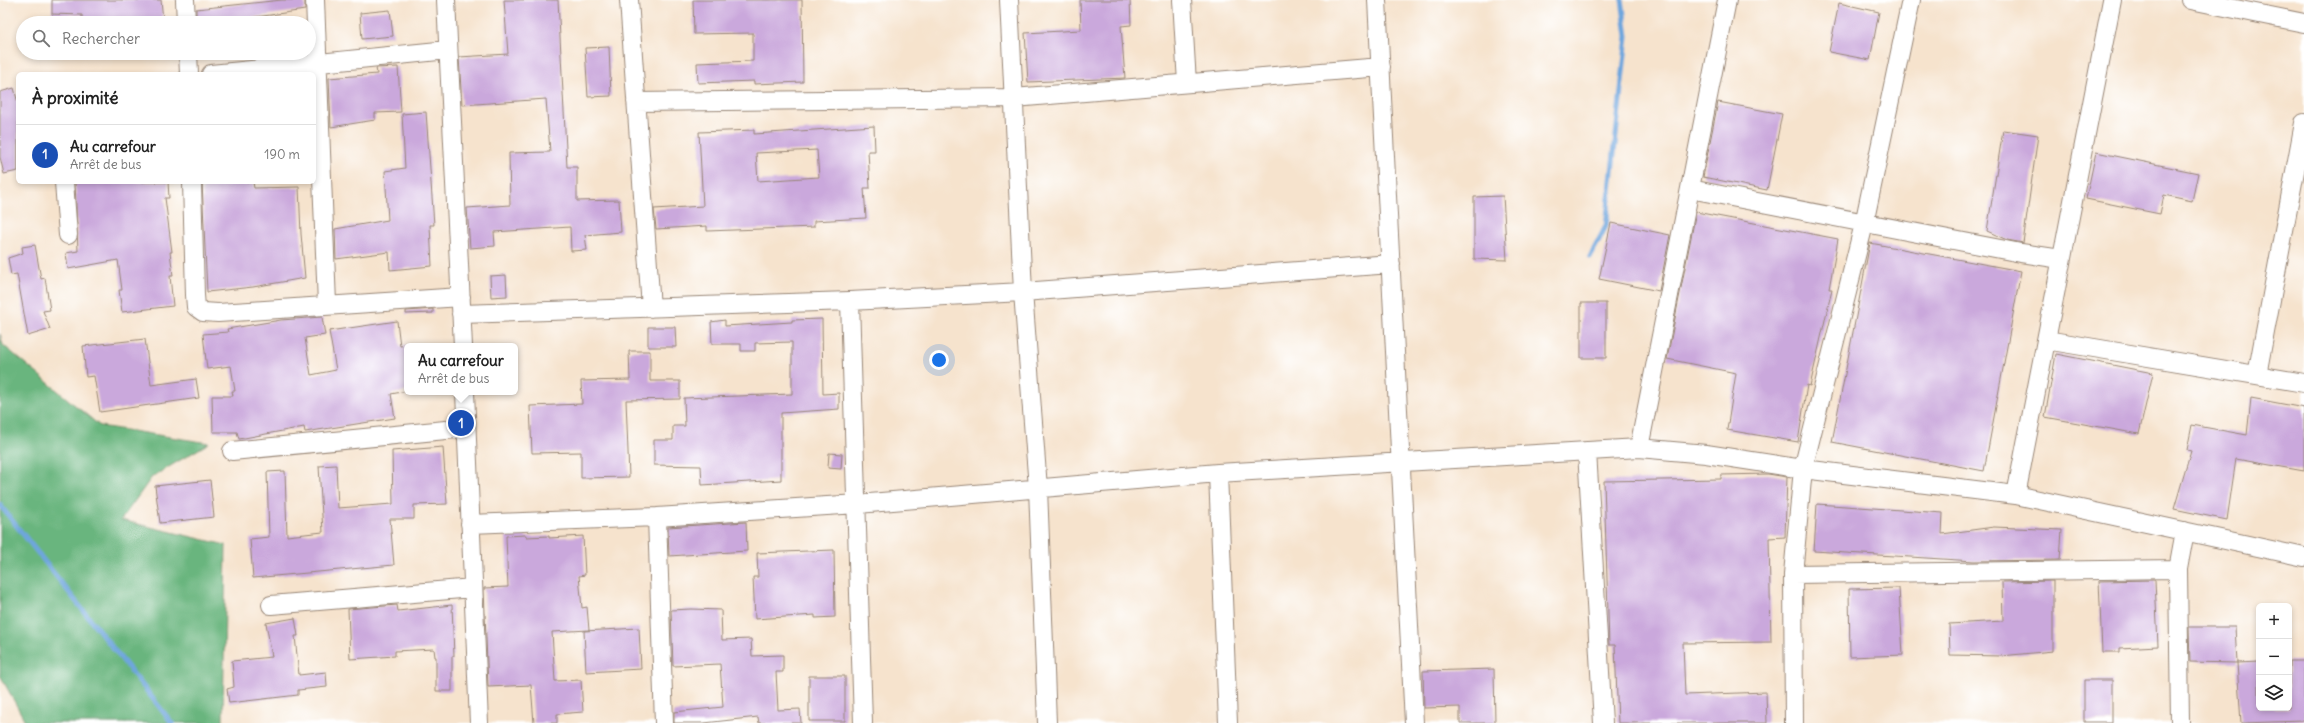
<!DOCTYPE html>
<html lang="fr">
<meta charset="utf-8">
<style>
body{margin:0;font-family:Delius,sans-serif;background:#f2f2f2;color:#222}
.controls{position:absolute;right:12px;bottom:12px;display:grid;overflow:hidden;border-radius:6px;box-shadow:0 2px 6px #0003}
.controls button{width:36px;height:36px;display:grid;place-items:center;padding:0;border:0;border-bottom:1px solid #e0e0e0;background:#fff;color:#222;font:20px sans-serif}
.you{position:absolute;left:939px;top:360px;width:14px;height:14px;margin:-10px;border:3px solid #fff;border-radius:50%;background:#1a73e8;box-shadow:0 0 0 6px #1a73e833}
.badge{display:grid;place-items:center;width:26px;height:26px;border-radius:50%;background:#1f6fb2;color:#fff;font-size:13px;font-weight:700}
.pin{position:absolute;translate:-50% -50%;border:2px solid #fff;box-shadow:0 1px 4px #0006}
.popup{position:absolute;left:404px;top:343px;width:114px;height:52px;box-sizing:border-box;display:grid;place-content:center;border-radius:6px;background:#fff;filter:drop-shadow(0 1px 3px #0005);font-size:13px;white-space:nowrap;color:#767676}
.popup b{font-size:15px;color:#222}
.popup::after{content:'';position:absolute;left:50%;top:100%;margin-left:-8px;border:8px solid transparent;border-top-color:#fff}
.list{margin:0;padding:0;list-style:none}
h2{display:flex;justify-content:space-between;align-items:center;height:52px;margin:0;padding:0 16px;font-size:17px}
h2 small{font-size:13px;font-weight:400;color:#767676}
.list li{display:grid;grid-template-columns:26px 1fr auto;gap:12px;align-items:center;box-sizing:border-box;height:60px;padding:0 16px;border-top:1px solid #e0e0e0}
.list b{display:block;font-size:15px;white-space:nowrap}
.list p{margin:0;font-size:13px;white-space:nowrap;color:#767676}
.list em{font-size:13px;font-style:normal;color:#767676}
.icon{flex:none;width:22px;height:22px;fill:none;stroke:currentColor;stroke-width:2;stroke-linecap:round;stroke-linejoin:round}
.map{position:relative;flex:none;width:2304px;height:723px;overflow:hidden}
.search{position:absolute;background:#fff;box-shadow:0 2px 6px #0003;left:16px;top:16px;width:300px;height:44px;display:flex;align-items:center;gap:10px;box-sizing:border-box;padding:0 14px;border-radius:22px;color:#767676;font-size:15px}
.panel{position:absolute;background:#fff;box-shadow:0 2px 6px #0003;left:16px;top:72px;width:300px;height:112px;border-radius:6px}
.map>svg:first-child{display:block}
</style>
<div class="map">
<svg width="2304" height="723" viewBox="0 0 2304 723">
<rect width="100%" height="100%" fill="#fff"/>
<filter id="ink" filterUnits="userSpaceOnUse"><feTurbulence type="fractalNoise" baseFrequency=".025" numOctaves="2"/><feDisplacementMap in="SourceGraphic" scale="8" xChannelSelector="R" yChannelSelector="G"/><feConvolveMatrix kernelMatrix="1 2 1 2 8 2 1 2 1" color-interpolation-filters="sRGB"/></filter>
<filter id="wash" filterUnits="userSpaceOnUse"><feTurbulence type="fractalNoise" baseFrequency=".012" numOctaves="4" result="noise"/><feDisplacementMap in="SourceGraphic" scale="16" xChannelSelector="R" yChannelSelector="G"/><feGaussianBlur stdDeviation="0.9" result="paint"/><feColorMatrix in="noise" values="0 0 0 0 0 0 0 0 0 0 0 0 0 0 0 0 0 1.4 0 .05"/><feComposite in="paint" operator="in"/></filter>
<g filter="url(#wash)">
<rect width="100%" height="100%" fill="#f6e3cd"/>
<path fill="#69b57e" stroke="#52704e" d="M 0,334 L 3,345 L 100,426 L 209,443 L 152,477 L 121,520 L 226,545 L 223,723 L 26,723 L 0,675 Z"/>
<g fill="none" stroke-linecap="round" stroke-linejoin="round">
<path stroke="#6ea6dd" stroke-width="5" d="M 1590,257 L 1606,226 L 1627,36 L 1622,0
M 0,505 L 172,723"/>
</g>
<g id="blocks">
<path fill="#caa8dc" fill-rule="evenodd" d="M 52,0 L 161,0 L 163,20 L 82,23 L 82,15 L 52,14 Z
M 282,0 L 305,0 L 305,10 L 214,23 L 196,23 L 196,9 Z
M 504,0 L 558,0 L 567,167 L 577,167 L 577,201 L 619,200 L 621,232 L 585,235 L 587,250 L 571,251 L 570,227 L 494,232 L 495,246 L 470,248 L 467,208 L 510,205 L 509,153 L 550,152 L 546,99 L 462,105 L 459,57 L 508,54 Z
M 693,0 L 802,0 L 803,82 L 754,84 L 754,81 L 698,83 L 697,63 L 753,61 L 753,33 L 694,34 Z
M 1080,0 L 1130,0 L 1131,25 L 1121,26 L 1125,78 L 1028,82 L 1025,33 L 1081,30 Z
M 1839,3 L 1879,12 L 1870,60 L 1829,52 Z
M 390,10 L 393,36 L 362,39 L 360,13 Z
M 609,47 L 611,96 L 588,97 L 585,48 Z
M 398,67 L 401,112 L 375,113 L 375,120 L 331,127 L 329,78 L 377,74 L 376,68 Z
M 14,88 L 18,103 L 18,171 L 4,174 L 0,157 L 0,92 Z
M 1718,102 L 1782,114 L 1767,190 L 1703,177 Z
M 426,112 L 434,225 L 430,225 L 432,266 L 390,270 L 389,252 L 336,259 L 335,229 L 388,220 L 385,171 L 405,168 L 402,114 Z
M 874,126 L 875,151 L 868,151 L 870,188 L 864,188 L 866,218 L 814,221 L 814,227 L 707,231 L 707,226 L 656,229 L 654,209 L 703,206 L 699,132 L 754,130 L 754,134 ZM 817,150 L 819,177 L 758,181 L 756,153 Z
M 2003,130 L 2038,135 L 2023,243 L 2007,240 L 1987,231 Z
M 2096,152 L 2198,173 L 2192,201 L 2164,195 L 2160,214 L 2086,199 Z
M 75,182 L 168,182 L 169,198 L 165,198 L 172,252 L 170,252 L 173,276 L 170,276 L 173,306 L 122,312 L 119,290 L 122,290 L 118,260 L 68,269 L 66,253 L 78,251 Z
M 202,182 L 253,182 L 254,188 L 299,187 L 301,234 L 305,278 L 253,287 L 207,292 Z
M 1503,196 L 1507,260 L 1474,259 L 1474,197 Z
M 1696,212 L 1838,239 L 1829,289 L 1832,289 L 1810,386 L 1807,385 L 1798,442 L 1727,430 L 1736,373 L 1667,359 Z
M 1611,223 L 1670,235 L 1659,291 L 1599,279 Z
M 1870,243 L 2021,271 L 1984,471 L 1832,442 Z
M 35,245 L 41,279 L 45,278 L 50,310 L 43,311 L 50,329 L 28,336 L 17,274 L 11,275 L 8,258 L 23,253 L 22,247 Z
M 506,275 L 507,296 L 491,297 L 490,276 Z
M 1581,303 L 1606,303 L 1606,358 L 1581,358 Z
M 433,309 L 433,313 L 406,314 L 406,311 Z
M 322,317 L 325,335 L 305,338 L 311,375 L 336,370 L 329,331 L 397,321 L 400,346 L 407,345 L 407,391 L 391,394 L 395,418 L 305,432 L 304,427 L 239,439 L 237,432 L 213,432 L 212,396 L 233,396 L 232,391 L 235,391 L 231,366 L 207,369 L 203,334 L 228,332 L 227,329 L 281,320 Z
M 822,319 L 823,394 L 839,393 L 839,409 L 781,413 L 781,480 L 702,485 L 701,466 L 654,465 L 654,440 L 673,440 L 673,426 L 685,426 L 684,398 L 792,394 L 792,342 L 755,343 L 755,351 L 741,351 L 741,344 L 712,344 L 711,322 L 725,320 L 725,326 L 792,322 L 792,320 Z
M 648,327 L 675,327 L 676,347 L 648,347 Z
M 145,339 L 151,385 L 196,379 L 199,398 L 100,412 L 94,376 L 86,377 L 83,346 Z
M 629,351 L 650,351 L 650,381 L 680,381 L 680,399 L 626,400 L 629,477 L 581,478 L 581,452 L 532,453 L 530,406 L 582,404 L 581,381 L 630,380 Z
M 2056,354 L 2153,373 L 2139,434 L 2045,417 Z
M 2251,398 L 2304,408 L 2304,471 L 2236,459 L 2227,520 L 2174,509 L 2191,451 L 2187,450 L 2192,425 L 2247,435 Z
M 443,447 L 447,504 L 414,505 L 414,519 L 390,519 L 394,565 L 253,578 L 250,539 L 269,537 L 267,472 L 285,471 L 287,536 L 323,532 L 319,466 L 336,465 L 338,508 L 393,504 L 392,451 Z
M 829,453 L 842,454 L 841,469 L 828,468 Z
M 1768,474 L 1787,477 L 1785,537 L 1769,538 L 1771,642 L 1683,643 L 1685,695 L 1766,692 L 1767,723 L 1618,723 L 1615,645 L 1609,645 L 1604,481 L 1721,479 L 1721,475 Z
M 210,480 L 214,517 L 160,523 L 155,486 Z
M 1817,504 L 1943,513 L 1942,534 L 1994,527 L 2062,530 L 2060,560 L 1974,561 L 1814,551 Z
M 746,522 L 747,551 L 669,556 L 668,527 Z
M 526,535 L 526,537 L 549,536 L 549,538 L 583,536 L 585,575 L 579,576 L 582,608 L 587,607 L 589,630 L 552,632 L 555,681 L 581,680 L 583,712 L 557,714 L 557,723 L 534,723 L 531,685 L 488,687 L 484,588 L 508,587 L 506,536 Z
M 834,550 L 835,617 L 815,618 L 815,615 L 755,619 L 753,577 L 758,577 L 757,553 Z
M 2155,580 L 2158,646 L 2120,648 L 2120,652 L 2102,652 L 2099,581 Z
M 2053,581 L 2053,651 L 2001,656 L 1950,655 L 1949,624 L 2003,621 L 2002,582 Z
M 1899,588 L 1903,655 L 1850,657 L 1849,589 Z
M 397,605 L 398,611 L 452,605 L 454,656 L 452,656 L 452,691 L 436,691 L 436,657 L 435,657 L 434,649 L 395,651 L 395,656 L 350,659 L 348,609 Z
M 691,609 L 721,610 L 722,640 L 751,639 L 752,656 L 783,655 L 783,672 L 776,672 L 778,710 L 800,709 L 801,723 L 759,723 L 758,717 L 704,723 L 674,723 L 674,712 L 723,707 L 720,664 L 673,666 L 671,610 Z
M 295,618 L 298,636 L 295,636 L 299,675 L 326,672 L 327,687 L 298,690 L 298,695 L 229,703 L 227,689 L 234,687 L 232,661 L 272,657 L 266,623 Z
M 2189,627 L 2235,627 L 2237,663 L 2190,662 Z
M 639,628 L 641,669 L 586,672 L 584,631 Z
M 2289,661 L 2304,661 L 2304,721 L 2241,723 L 2237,663 L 2259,662 L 2259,708 L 2289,708 Z
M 1494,669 L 1495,723 L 1460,723 L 1460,707 L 1424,708 L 1423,671 Z
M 809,676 L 845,676 L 845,721 L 809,721 Z
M 2084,680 L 2112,680 L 2112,722 L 2084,722 Z"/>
</g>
</g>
<g filter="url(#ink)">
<use href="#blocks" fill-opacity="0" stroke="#988676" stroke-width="1"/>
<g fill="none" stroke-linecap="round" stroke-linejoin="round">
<g stroke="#988676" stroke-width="20">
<path id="street" d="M 185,0 L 186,23
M 315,0 L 327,304
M 446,0 L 463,346
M 629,0 L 651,308
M 1009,0 L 1023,292 L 1038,488 L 1047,723
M 1182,0 L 1187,83
M 1377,0 L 1414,723
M 2191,0 L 2304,23
M 188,53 L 189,74
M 211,74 L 448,50
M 636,102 L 1014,98 L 1381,67
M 64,182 L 68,235
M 192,182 L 195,295 L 196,307 L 203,312 L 218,313 L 461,297
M 1690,189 L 2021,253 L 2061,259
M 850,301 L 863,723
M 461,314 L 850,301 L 1023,292 L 1391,264
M 2046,340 L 2304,383
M 2257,375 L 2304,123
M 465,392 L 479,723
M 1639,448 L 1727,0
M 232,451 L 466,428
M 1587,451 L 1603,723
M 1218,473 L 1228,723
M 2016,495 L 2112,0
M 657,517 L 664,723
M 470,524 L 657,517 L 858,504 L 1218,473 L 1639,448 L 1706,454 L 1803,469 L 2016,495 L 2304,557
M 1793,574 L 2178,569
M 271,605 L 473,588
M 1794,723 L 1793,574 L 1803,469 L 1864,224 L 1911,0
M 2180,723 L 2178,569 L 2185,531"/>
</g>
<use href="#street" stroke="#fff" stroke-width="18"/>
</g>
</g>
</svg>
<div class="controls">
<button>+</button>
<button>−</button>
<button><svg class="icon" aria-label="layers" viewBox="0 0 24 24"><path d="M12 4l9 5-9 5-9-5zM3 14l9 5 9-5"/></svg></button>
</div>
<div class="you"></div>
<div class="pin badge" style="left:461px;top:423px;background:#1a4fb4">1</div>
<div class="popup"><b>Au carrefour</b>Arrêt de bus</div>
<div class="search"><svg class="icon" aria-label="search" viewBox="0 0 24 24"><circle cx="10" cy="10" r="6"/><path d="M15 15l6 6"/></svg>Rechercher</div>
<section class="panel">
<h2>À proximité<small></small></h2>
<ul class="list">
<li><span class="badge" style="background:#1a4fb4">1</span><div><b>Au carrefour</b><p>Arrêt de bus</p></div><em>190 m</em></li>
</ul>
</section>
</div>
